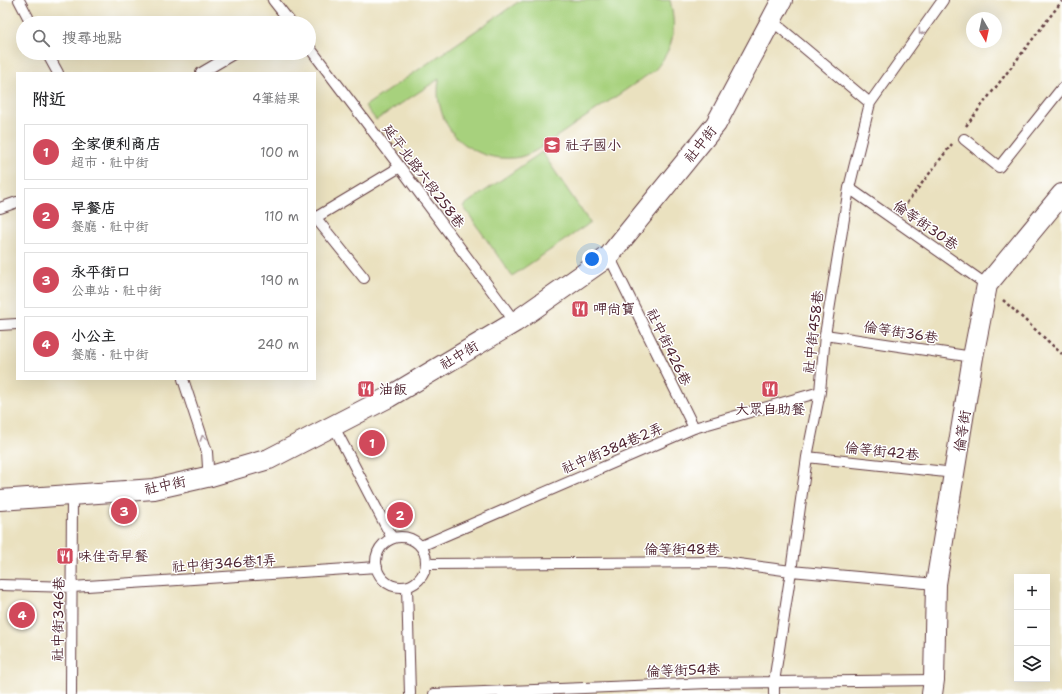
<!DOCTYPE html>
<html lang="zh-TW">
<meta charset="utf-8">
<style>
body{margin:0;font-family:"Shantell Sans","LXGW WenKai TC",sans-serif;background:#f2f2f2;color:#202124}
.controls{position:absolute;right:12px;bottom:12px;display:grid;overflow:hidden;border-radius:0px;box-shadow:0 4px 16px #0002}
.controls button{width:36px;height:36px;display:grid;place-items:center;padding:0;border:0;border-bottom:1px solid #e0e0e0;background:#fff;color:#202124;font:20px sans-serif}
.compass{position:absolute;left:966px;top:12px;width:36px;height:36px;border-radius:50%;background:#fff;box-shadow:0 4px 16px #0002;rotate:171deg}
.you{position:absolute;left:592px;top:259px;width:14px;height:14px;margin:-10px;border:3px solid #fff;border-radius:50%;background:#1a73e8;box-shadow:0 0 0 6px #1a73e833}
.badge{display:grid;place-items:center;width:26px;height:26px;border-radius:50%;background:#d1495b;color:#fff;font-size:13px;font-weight:700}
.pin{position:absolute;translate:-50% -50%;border:2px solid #fff;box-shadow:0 1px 4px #0006}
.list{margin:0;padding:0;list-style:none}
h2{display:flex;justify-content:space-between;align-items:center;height:52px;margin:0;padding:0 16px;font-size:17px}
h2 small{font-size:13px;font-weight:400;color:#757577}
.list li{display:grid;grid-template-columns:26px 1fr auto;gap:12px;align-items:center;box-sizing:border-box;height:56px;margin:0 8px 8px;padding:0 8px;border:1px solid #e0e0e0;border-radius:0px}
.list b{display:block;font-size:15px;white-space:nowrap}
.list p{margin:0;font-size:13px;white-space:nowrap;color:#757577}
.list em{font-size:13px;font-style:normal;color:#757577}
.icon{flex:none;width:22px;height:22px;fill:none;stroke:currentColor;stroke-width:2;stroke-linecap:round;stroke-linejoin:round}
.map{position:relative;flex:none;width:1062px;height:694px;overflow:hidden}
.search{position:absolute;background:#fff;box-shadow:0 4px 16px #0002;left:16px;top:16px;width:300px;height:44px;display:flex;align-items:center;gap:10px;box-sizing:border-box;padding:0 14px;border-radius:22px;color:#757577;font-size:15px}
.panel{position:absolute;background:#fff;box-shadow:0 4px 16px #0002;left:16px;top:72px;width:300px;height:308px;border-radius:0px}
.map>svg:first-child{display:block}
</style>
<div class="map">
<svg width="1062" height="694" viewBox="0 0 1062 694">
<rect width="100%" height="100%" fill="#fff"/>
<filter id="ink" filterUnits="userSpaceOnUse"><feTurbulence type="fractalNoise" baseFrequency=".025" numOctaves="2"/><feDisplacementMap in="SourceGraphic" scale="8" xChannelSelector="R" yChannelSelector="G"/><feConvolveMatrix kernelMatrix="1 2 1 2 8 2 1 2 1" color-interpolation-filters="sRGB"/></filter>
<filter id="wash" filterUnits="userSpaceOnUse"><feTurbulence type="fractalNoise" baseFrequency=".012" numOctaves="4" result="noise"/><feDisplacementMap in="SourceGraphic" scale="16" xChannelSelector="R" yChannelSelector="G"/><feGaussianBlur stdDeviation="0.9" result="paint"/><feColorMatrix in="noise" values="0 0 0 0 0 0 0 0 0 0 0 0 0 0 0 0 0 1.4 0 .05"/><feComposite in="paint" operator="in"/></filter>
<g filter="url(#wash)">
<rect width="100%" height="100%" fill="#eae1bf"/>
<path fill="#a7d17d" stroke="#787854" d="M 521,0 L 670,0 C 677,30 674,47 655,70 L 540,148 C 534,152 527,155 520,157 C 485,164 447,142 440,106 C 437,97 438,88 439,79 L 376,120 L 365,106 Z
M 542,152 L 590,223 L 512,276 L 463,206 Z"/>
</g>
<g filter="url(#ink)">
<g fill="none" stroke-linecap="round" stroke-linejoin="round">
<g stroke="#623c41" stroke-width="12">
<path id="lane" d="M 19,0 L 31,23
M 273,0 L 291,23
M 771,20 L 870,103
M 309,47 L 400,167 L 515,322
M 47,53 L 58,73
M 201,73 L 235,53
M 964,139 L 999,167 L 1062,88
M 849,188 L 987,285
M 0,208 L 17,202
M 315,217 L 364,278
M 315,218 L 400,167
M 609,256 L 694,428
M 0,325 L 17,324
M 825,335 L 973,357
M 183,379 L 207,452 L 208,467 L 211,476
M 333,425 L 392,538
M 807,457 L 955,473
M376 562a25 25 0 1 1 50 0a25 25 0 1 1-50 0Z
M 421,546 L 694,428 L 820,392
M 427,564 L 724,562 L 791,571 L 936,584
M 0,585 L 72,587 L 377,567
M 407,587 L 410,694
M 71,694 L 72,495
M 434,694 L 709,683 L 934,680
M 774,694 L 774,682 L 791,571 L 807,457 L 820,392 L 825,335 L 849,188 L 870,103 L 943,0"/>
</g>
<g stroke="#623c41" stroke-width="22">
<path id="street" d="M 0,500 L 154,489 L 211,476 L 269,459 L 389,397 L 515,322 L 609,256 L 716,124 L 782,0
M 932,694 L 934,680 L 936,584 L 973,357 L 987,285 L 1062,194"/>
</g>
<path stroke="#623c41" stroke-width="2.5" stroke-dasharray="3 3" stroke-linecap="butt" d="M 966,126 L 1062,1
M 903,208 L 952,144
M 1003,300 L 1062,354"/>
<use href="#lane" stroke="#fff" stroke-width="10"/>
<use href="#street" stroke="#fff" stroke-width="20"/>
</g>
<defs><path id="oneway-chevron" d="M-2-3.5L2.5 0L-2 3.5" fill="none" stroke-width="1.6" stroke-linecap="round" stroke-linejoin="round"/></defs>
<g stroke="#ae9aa0">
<use href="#oneway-chevron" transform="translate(921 32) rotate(125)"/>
<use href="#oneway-chevron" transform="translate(203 438) rotate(-109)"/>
</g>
</g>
<defs>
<g id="school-square" transform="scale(0.9)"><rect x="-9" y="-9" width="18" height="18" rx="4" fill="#d1495b" stroke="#fff"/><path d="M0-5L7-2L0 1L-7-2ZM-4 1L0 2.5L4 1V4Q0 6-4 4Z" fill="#fff"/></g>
<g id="restaurant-square" transform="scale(0.9)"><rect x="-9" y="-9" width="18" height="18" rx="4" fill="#d1495b" stroke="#fff"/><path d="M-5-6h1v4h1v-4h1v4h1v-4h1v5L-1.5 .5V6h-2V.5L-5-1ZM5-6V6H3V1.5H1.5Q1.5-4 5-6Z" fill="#fff"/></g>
</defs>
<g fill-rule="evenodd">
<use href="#school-square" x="552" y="145"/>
<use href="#restaurant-square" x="580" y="309"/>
<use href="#restaurant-square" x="366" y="389"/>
<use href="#restaurant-square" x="770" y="389"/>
<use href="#restaurant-square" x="65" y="556"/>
</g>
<g text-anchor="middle" stroke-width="3" stroke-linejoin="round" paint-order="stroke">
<g font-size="14" fill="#4a1f2b" stroke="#fff">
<text transform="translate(700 144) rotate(-51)" y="5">社中街</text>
<text transform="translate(424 176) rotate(53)" y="5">延平北路六段258巷</text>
<text transform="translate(926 225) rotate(35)" y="5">倫等街30巷</text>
<text transform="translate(813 332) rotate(-83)" y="5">社中街458巷</text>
<text transform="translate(901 332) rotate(9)" y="5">倫等街36巷</text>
<text transform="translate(669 347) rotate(64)" y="5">社中街426巷</text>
<text transform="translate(459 355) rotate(-31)" y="5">社中街</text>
<text transform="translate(962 431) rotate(-81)" y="5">倫等街</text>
<text transform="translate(612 448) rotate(-23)" y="5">社中街384巷2弄</text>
<text transform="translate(882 451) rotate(6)" y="5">倫等街42巷</text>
<text transform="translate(165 485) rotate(-12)" y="5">社中街</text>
<text x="682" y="554">倫等街48巷</text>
<text transform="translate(224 563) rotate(-4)" y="5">社中街346巷1弄</text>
<text transform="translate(58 619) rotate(-89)" y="5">社中街346巷</text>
<text transform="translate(683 670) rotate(-2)" y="5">倫等街54巷</text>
</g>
<g font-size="14" fill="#4a1f2b" stroke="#fff" text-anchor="start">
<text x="565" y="150">社子國小</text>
<text x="593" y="314">呷尚寶</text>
<text x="379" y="394">油飯</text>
<text x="770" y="414" text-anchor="middle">大眾自助餐</text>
<text x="78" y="561">味佳奇早餐</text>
</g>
</g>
</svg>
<div class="controls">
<button>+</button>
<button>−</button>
<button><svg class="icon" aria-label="layers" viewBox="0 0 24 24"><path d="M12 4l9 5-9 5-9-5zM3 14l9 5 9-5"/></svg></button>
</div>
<svg class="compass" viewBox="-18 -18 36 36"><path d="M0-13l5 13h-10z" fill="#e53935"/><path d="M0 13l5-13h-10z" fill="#757577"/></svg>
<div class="you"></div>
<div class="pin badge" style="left:372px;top:443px">1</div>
<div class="pin badge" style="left:400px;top:515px">2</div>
<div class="pin badge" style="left:124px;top:511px">3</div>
<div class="pin badge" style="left:22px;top:615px">4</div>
<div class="search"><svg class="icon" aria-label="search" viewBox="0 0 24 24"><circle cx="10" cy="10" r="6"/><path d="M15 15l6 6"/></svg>搜尋地點</div>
<section class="panel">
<h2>附近<small>4筆結果</small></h2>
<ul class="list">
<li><span class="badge">1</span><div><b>全家便利商店</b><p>超市 · 社中街</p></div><em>100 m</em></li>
<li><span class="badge">2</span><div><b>早餐店</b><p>餐廳 · 社中街</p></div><em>110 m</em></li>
<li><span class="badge">3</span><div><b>永平街口</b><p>公車站 · 社中街</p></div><em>190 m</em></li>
<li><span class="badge">4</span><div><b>小公主</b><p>餐廳 · 社中街</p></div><em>240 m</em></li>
</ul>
</section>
</div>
